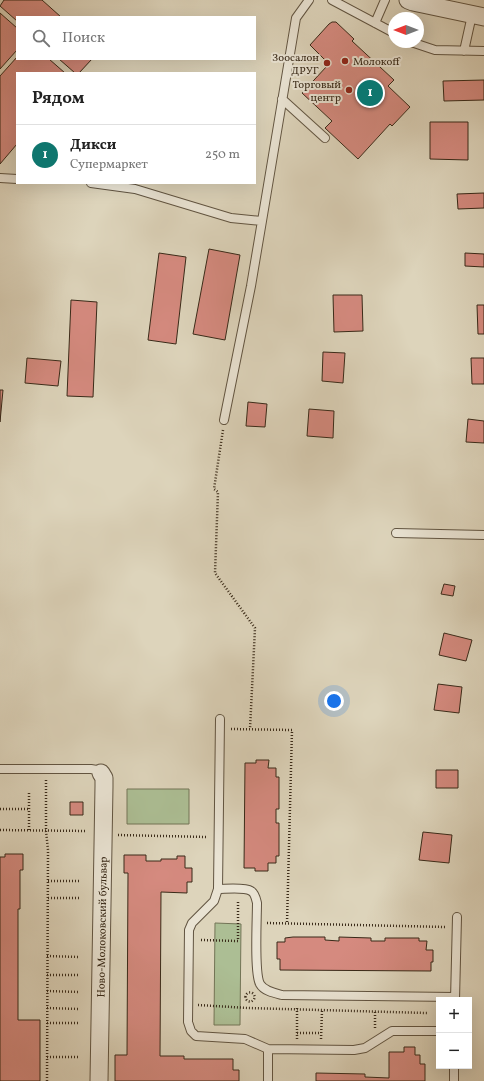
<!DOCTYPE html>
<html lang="ru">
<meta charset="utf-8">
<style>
body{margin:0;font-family:Vollkorn,serif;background:#f6f6f6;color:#222}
.controls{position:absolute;right:12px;bottom:12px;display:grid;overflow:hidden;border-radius:0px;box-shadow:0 4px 16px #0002}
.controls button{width:36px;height:36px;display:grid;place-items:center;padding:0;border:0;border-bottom:1px solid #e0e0e0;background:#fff;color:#222;font:20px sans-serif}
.compass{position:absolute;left:388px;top:12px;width:36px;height:36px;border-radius:50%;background:#fff;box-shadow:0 4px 16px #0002;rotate:270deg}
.you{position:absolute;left:334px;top:701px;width:14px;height:14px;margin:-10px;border:3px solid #fff;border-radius:50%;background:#1a73e8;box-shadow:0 0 0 6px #1a73e833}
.badge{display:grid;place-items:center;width:26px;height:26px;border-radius:50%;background:#0f766e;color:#fff;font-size:13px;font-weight:700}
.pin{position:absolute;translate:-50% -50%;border:2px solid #fff;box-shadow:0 1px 4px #0006}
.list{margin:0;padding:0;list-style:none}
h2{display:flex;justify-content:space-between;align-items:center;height:52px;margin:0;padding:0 16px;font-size:17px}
h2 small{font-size:13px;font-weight:400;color:#767676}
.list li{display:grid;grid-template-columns:26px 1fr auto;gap:12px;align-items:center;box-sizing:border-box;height:60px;padding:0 16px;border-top:1px solid #e0e0e0}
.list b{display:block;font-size:15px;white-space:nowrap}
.list p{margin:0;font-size:13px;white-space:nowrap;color:#767676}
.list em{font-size:13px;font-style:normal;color:#767676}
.icon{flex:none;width:22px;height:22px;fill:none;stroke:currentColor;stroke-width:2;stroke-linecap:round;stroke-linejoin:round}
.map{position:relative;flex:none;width:484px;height:1081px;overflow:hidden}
.search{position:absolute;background:#fff;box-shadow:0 4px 16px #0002;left:16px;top:16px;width:240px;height:44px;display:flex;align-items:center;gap:10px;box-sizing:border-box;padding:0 14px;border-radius:0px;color:#767676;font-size:15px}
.panel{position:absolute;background:#fff;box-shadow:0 4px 16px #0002;left:16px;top:72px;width:240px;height:112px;border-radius:0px}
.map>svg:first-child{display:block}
</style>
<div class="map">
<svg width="484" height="1081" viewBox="0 0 484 1081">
<rect width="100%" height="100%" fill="#ddd4bb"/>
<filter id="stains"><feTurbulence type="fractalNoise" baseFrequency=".005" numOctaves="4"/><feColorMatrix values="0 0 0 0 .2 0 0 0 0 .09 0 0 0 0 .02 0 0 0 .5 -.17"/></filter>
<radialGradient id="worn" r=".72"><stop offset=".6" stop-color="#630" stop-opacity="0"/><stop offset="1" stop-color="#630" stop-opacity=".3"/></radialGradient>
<path fill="#acbe94" stroke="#727456" d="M 127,789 L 189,789 L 189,824 L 127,824 Z
M 215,923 L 241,924 L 240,1025 L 214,1025 Z"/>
<path fill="#d58a7f" stroke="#382918" d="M 4,0 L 42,0 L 61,17 L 17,17 L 17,21 L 0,6 Z
M 0,13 L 17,28 L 17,50 L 0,69 Z
M 332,22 L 336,22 L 354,39 L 352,41 L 394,80 L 388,86 L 410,107 L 392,126 L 390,124 L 358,159 L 325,128 L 332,121 L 302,93 L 327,66 L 323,62 L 325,60 L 310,45 L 329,24 Z
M 17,57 L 17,59 L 49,59 L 65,73 L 17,73 L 17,144 L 0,164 L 0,76 Z
M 59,59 L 92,59 L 79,73 L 75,73 Z
M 484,80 L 484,100 L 444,101 L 443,81 Z
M 430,122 L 468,122 L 468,160 L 430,159 Z
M 484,193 L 484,208 L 458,209 L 457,194 Z
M 209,249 L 240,255 L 225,340 L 193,334 Z
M 159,253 L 186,257 L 176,344 L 148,340 Z
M 465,253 L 484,254 L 484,267 L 465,266 Z
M 333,295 L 362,295 L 363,331 L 334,332 Z
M 71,300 L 97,302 L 93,397 L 67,396 Z
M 477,305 L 484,305 L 484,334 L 478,334 Z
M 323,352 L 345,353 L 343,383 L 322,381 Z
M 27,358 L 61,361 L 58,386 L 25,383 Z
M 471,358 L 484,358 L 484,384 L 472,384 Z
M 0,390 L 3,390 L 0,422 Z
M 248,402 L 267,404 L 265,427 L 246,426 Z
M 309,409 L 334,411 L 333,438 L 307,436 Z
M 468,419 L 484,421 L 484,443 L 466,442 Z
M 444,584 L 455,586 L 453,596 L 441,594 Z
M 444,633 L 472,640 L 466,661 L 439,655 Z
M 438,684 L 462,687 L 459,713 L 434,710 Z
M 256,760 L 269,760 L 268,768 L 276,768 L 276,777 L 279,777 L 279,809 L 276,809 L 276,823 L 279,823 L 279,856 L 276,856 L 276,863 L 268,863 L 268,871 L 255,871 L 255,868 L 244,868 L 245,763 L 256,763 Z
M 436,770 L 458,770 L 458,788 L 436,788 Z
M 70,802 L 83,802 L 83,815 L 70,815 Z
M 423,832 L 452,835 L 449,863 L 419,860 Z
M 5,854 L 23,854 L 23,870 L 20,870 L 20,909 L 18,909 L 18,1020 L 40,1020 L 40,1081 L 0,1081 L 0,857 L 5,857 Z
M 124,855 L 146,855 L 146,861 L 161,861 L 161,859 L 177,859 L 177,856 L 185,856 L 185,868 L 192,868 L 192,882 L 187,882 L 187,893 L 161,892 L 160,1056 L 184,1056 L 184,1059 L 233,1059 L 233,1070 L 239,1070 L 239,1081 L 115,1081 L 115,1055 L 127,1055 L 128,873 L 124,873 Z
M 293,937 L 325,937 L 325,940 L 339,941 L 339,937 L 371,938 L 371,941 L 385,941 L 385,938 L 419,938 L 419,941 L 427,941 L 426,950 L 433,950 L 433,962 L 431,962 L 431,971 L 280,970 L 280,959 L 277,959 L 277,942 L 285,942 L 285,938 Z
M 404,1047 L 415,1047 L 415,1055 L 420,1055 L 420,1064 L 425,1064 L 425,1081 L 316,1081 L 316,1073 L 365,1074 L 365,1077 L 389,1078 L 389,1052 L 404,1052 Z"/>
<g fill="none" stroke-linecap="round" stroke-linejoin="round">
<g stroke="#615441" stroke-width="10">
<path id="service" d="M 332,0 L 394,33
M 375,23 L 385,0
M 411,42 L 435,50 L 484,51
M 464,51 L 472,15
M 282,99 L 325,138
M 0,178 L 17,179
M 91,183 L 135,189 L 231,218 L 262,221 L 296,18 L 309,0
M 224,420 L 251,286 L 262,221
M 396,533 L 484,535
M 220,719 L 218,889 L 214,901 L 192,923 L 189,930 L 188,1022 L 191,1031 L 196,1036 L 245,1039 L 268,1049 L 354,1050 L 365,1048 L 392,1031 L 439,1031
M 0,769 L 91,769 L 97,770 L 101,773
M 218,889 C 226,889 245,887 251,891 C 255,893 256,899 257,903 C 257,918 254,973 260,984 C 264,991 274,993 282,995 L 455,997
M 455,1000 L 457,917
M 268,1081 L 268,1049
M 454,1081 L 454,1066"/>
</g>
<g stroke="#615441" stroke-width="19">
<g id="minor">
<path d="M 408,0 L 413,2 L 484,17"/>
<path id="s1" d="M 99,1081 L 104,786 L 104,778 L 101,773"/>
</g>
</g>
<path stroke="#382918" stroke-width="2.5" stroke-dasharray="1 2" stroke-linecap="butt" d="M 223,430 L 214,489 L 218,492 L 215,573 L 255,628 L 250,729
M 231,729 L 292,730 L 287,923
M 46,780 L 46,831 L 48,850 L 47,1081
M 0,809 L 29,809
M 0,830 L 87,831
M 29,830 L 29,792
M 118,835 L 207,837
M 48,881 L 79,881
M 48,898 L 79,898
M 267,923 L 446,927
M 201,940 L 238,941 L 238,901
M 47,956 L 79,957
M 47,975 L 79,975
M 47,991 L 79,992
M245.5 997a4.5 4.5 0 1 1 9 0a4.5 4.5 0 1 1-9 0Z
M 198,1005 L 248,1008 L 427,1013
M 47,1008 L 79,1009
M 47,1023 L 79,1023
M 375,1028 L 375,1011
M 297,1033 L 321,1033
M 297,1039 L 297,1008
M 321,1039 L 322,1011
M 47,1057 L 79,1057"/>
<use href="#service" stroke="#e9e3d3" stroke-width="8"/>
<use href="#minor" stroke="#e9e3d3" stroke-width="17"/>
</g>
<g fill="#8f2418" stroke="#e9e3d3" stroke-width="1.5">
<circle cx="345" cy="61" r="4"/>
<circle cx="327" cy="63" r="4"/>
<circle cx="349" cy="90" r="4"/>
</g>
<g text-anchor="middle" stroke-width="4" stroke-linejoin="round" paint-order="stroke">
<g font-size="11" fill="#382918" stroke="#e9e3d3" text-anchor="end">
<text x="319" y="61">Зоосалон<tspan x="319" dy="13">ДРУГ</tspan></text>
<text x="353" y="65" text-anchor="start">Молокоff</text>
<text x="341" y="88">Торговый<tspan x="341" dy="13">центр</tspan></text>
</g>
<g font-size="11" fill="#382918" stroke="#e9e3d3">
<text dy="4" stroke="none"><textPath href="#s1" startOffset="154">Ново-Молоковский бульвар</textPath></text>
</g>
</g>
<rect width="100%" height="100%" filter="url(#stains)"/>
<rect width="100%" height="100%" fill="url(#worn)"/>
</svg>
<div class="controls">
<button>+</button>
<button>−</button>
</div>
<svg class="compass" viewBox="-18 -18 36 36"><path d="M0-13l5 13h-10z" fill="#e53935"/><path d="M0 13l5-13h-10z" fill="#767676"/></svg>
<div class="you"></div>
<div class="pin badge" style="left:370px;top:93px">1</div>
<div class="search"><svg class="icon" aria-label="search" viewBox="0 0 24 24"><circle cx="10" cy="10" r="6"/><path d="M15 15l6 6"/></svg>Поиск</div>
<section class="panel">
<h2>Рядом<small></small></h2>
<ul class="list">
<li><span class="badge">1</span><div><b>Дикси</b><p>Супермаркет</p></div><em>250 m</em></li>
</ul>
</section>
</div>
